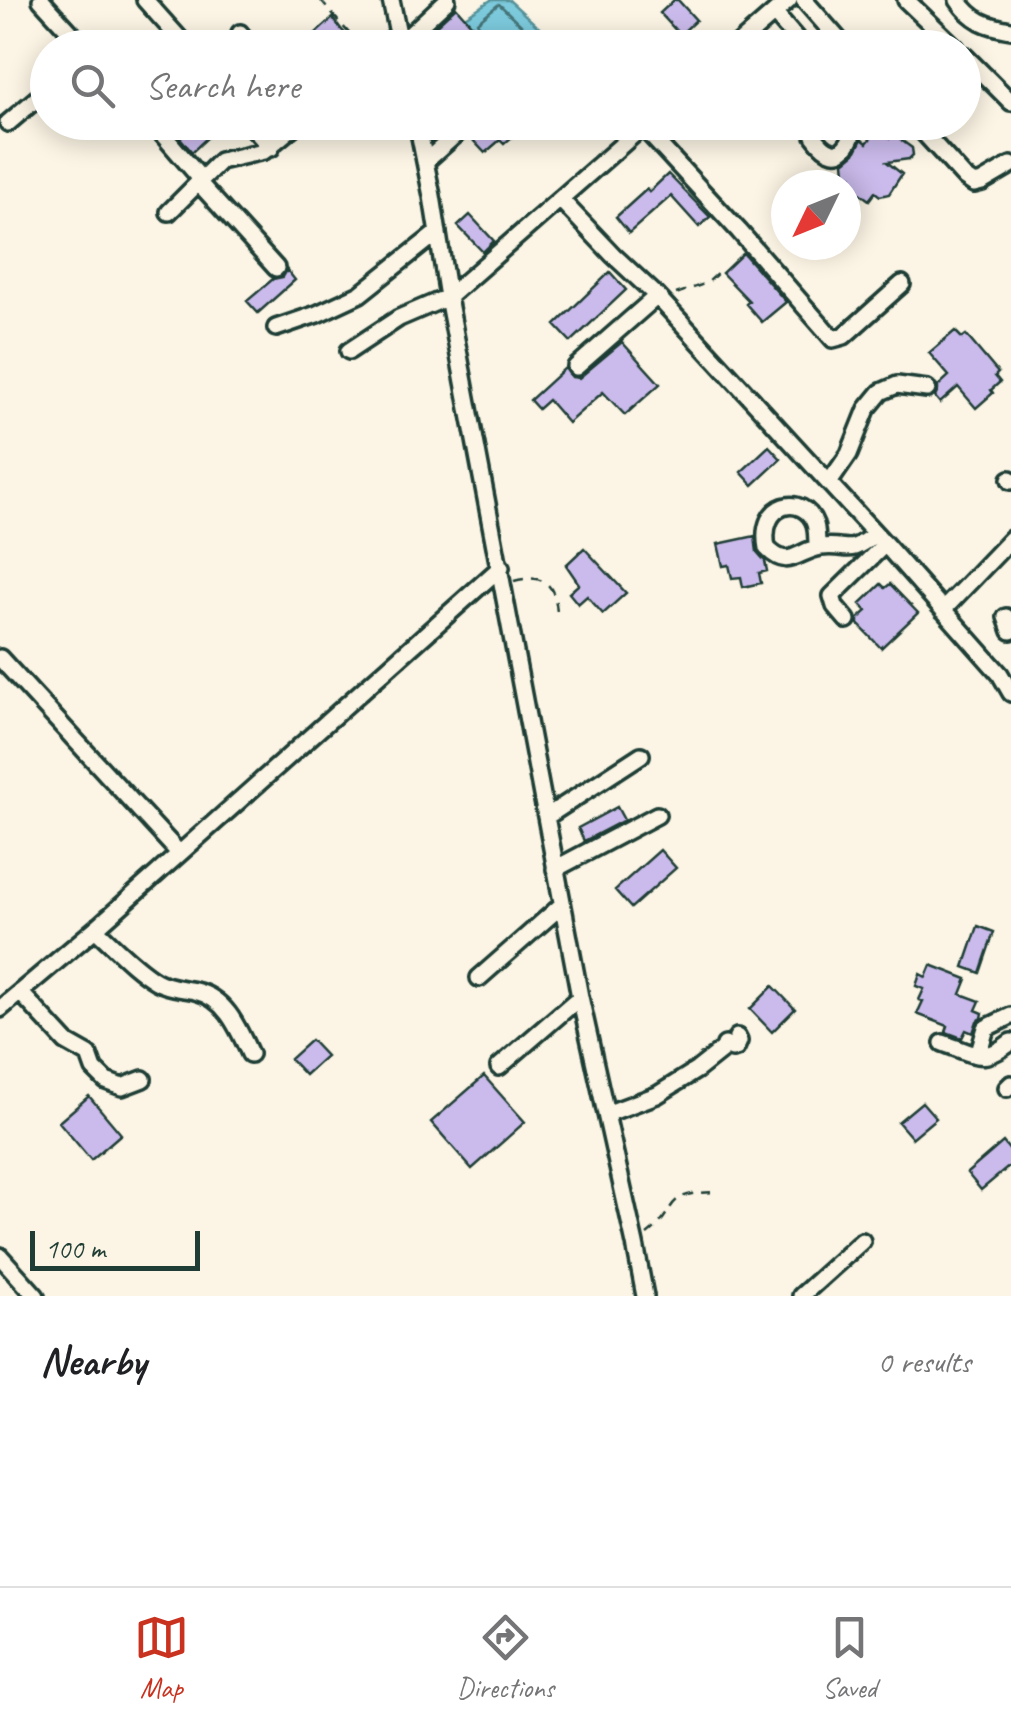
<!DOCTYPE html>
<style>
body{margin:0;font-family:Caveat,sans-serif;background:#f2f2f2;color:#202124}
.compass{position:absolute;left:771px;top:170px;width:90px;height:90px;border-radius:50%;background:#fff;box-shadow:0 5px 25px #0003;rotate:227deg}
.scale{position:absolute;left:30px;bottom:25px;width:170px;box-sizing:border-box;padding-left:10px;border:5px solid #1f3d34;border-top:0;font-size:28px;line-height:35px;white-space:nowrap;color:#1f3d34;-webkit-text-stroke:8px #fcf5e5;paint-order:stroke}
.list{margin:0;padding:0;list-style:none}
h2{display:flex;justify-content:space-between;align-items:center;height:130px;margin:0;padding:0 40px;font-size:42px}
h2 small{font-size:32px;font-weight:400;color:#757577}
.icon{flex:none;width:55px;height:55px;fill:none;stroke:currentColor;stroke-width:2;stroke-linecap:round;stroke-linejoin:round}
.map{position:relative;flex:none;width:1011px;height:1296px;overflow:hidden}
.search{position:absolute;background:#fff;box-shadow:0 5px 25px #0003;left:30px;right:30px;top:30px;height:110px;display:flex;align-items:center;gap:25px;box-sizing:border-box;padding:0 35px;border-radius:55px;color:#757577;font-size:38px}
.sheet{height:290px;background:#fff}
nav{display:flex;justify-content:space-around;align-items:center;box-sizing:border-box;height:140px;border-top:2px solid #e0e0e0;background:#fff;font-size:28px;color:#757577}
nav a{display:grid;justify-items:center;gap:5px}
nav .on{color:#c8321e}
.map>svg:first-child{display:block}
</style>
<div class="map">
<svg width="1011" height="1296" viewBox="0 0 1011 1296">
<rect width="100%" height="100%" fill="#fcf5e5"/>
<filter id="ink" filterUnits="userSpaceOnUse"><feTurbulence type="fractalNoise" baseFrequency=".01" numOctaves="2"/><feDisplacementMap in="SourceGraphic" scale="20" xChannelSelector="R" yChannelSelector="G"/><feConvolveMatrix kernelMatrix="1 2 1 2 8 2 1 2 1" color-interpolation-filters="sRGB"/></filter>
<g filter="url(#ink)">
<path fill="#7dcadd" stroke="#579299" stroke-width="2.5" d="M 491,0 L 509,0 L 560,47 L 482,47 L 460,20 Z"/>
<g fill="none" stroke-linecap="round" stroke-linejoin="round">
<path stroke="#457578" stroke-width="2.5" d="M 489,48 L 488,40 L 477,22 L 499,4 L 545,48"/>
</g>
<path fill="#cbbbec" stroke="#1f3d34" stroke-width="2.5" d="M 674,0 L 678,0 L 696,20 L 680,35 L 660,13 Z
M 456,7 L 480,34 L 466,48 L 448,48 L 431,30 Z
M 333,18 L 341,29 L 358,48 L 332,48 L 316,33 Z
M 190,122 L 224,122 L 192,152 L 177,134 Z
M 482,122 L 501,122 L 513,136 L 504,144 L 500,140 L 485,153 L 470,137 Z
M 878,129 L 890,138 L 895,131 L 903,137 L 901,140 L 912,148 L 913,155 L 909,159 L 887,162 L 902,174 L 889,194 L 880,196 L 875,192 L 869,200 L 846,183 L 851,176 L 845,172 L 844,162 L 855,153 L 862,139 L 867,143 Z
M 668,174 L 710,217 L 699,227 L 671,196 L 629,233 L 616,217 L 647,189 L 649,192 Z
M 470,215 L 494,241 L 483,252 L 458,226 Z
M 743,253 L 786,302 L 762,322 L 746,304 L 749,301 L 722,273 Z
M 287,270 L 295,280 L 258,313 L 247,301 L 273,279 L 283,277 Z
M 610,272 L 626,290 L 571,342 L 555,325 Z
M 955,331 L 962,338 L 966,335 L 998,373 L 995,376 L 1000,382 L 991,390 L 993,393 L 976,408 L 958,387 L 940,403 L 935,397 L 938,391 L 938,386 L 949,376 L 929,353 Z
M 622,342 L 660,384 L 625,415 L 603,392 L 568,423 L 548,400 L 538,409 L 530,400 L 565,368 L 572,377 L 579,378 Z
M 769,446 L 781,459 L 753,485 L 741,472 Z
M 755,536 L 757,552 L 765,561 L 767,571 L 759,573 L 761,583 L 743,587 L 741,577 L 732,578 L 729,565 L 723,566 L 718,544 Z
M 584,548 L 626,593 L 603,614 L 587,596 L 578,604 L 569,593 L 579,584 L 566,565 Z
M 881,584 L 885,588 L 890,584 L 918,613 L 881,648 L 858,624 L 858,619 L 867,611 L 860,604 Z
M 617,807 L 624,820 L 584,841 L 578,828 Z
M 660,850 L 676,868 L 631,908 L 615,890 Z
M 978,926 L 994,932 L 980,973 L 964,967 Z
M 931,965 L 967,979 L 961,994 L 980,1001 L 976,1010 L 983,1013 L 982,1018 L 977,1021 L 973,1033 L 966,1030 L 962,1038 L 946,1032 L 948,1026 L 917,1014 L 923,1001 L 919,1000 L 924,989 L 916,986 L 920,974 L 926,977 Z
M 773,986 L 795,1009 L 772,1032 L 750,1009 Z
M 311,1040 L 326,1056 L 305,1075 L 290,1059 Z
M 484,1076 L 525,1122 L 472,1169 L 431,1122 Z
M 89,1096 L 121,1134 L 91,1160 L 59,1122 Z
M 922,1102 L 936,1118 L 912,1138 L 898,1122 Z
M 1003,1142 L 1011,1152 L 1011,1165 L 981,1190 L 967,1173 Z"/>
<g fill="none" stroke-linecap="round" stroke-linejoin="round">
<g stroke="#1f3d34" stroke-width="22">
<path id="minor" d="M 41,0 L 85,48
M 145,0 L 188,48
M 391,0 L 401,48
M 804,0 L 846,48
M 906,0 L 956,48
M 958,0 C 972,21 987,26 1011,30
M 774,13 L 804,48
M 240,33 L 252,48
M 400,44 L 447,0
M 382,48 L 398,33
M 734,48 L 789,0
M 964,55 L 1011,102
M 152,122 L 201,179
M 248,122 L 271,148
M 417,122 L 432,196 L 448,297 L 580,997 L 635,1244 L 645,1296
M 815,122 L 814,136 C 826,153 840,161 851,138 L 845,122
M 914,122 L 965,178 L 974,184 L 982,182 L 1011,165
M 8,123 L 48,89
M 643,127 L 739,231 L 833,339 L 844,336 L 902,284
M 425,162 L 470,122
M 198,182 L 276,268
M 560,199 L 613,255 L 657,296 L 885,544 L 1000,674 L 1011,693
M 169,212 L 220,161 L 264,151 L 299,122
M 276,328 L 317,314 L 360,294 L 438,232
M 349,351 L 399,318 L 448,297 L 648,122
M 576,367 L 657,296
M 1010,479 L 1011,481
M 829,483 L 849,454 L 867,409 L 881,392 L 897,385 L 927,389
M 817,548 C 817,540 817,531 815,524 C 804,493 758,501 767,548 C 789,571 798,550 821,547 C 852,544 845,557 875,534
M 943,610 L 1011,539
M 1006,617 L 1011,631
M 847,620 L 835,606 L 832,596 L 885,544
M 0,658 L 179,853
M 546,817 L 641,755
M 555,869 L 657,815
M 95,929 C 114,946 134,968 156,981 C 168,988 182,988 195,991 C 226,998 238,1028 250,1054
M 479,978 L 562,905
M 20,992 L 66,1042 L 89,1055 L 94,1069 L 106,1081 L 122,1087 L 143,1079
M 0,1009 L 95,929 L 501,567
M 943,1043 C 975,1054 982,1065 1011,1042
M 725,1045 L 732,1049 L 736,1048 L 739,1041 L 737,1037
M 978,1055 L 986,1028 L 1011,1016
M 499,1067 L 580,997
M 1007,1088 L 1011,1084
M 606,1114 L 657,1095 L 697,1070 L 726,1047
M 0,1256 L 36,1296
M 801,1296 L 862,1241"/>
</g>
<path stroke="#1f3d34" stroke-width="2.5" stroke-dasharray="10 8" stroke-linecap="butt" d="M 320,0 L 362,48
M 676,294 L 707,283 L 720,271
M 514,581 C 545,573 556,585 557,615
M 647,1235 C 681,1209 659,1193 716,1192"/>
<use href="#minor" stroke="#fcf5e5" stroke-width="15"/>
</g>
</g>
</svg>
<svg class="compass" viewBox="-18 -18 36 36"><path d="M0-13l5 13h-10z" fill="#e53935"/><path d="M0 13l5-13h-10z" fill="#757577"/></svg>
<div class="scale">100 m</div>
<div class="search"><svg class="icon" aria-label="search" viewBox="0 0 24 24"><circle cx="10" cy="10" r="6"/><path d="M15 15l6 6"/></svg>Search here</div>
</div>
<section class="sheet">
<h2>Nearby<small>0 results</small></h2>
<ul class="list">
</ul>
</section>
<nav>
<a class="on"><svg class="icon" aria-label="map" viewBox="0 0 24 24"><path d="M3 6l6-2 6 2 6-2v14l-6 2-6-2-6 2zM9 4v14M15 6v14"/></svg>Map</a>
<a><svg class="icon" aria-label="directions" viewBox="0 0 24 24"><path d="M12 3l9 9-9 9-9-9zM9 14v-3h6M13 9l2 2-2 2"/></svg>Directions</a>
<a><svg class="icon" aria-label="saved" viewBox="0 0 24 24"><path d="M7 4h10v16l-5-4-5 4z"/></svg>Saved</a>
</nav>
